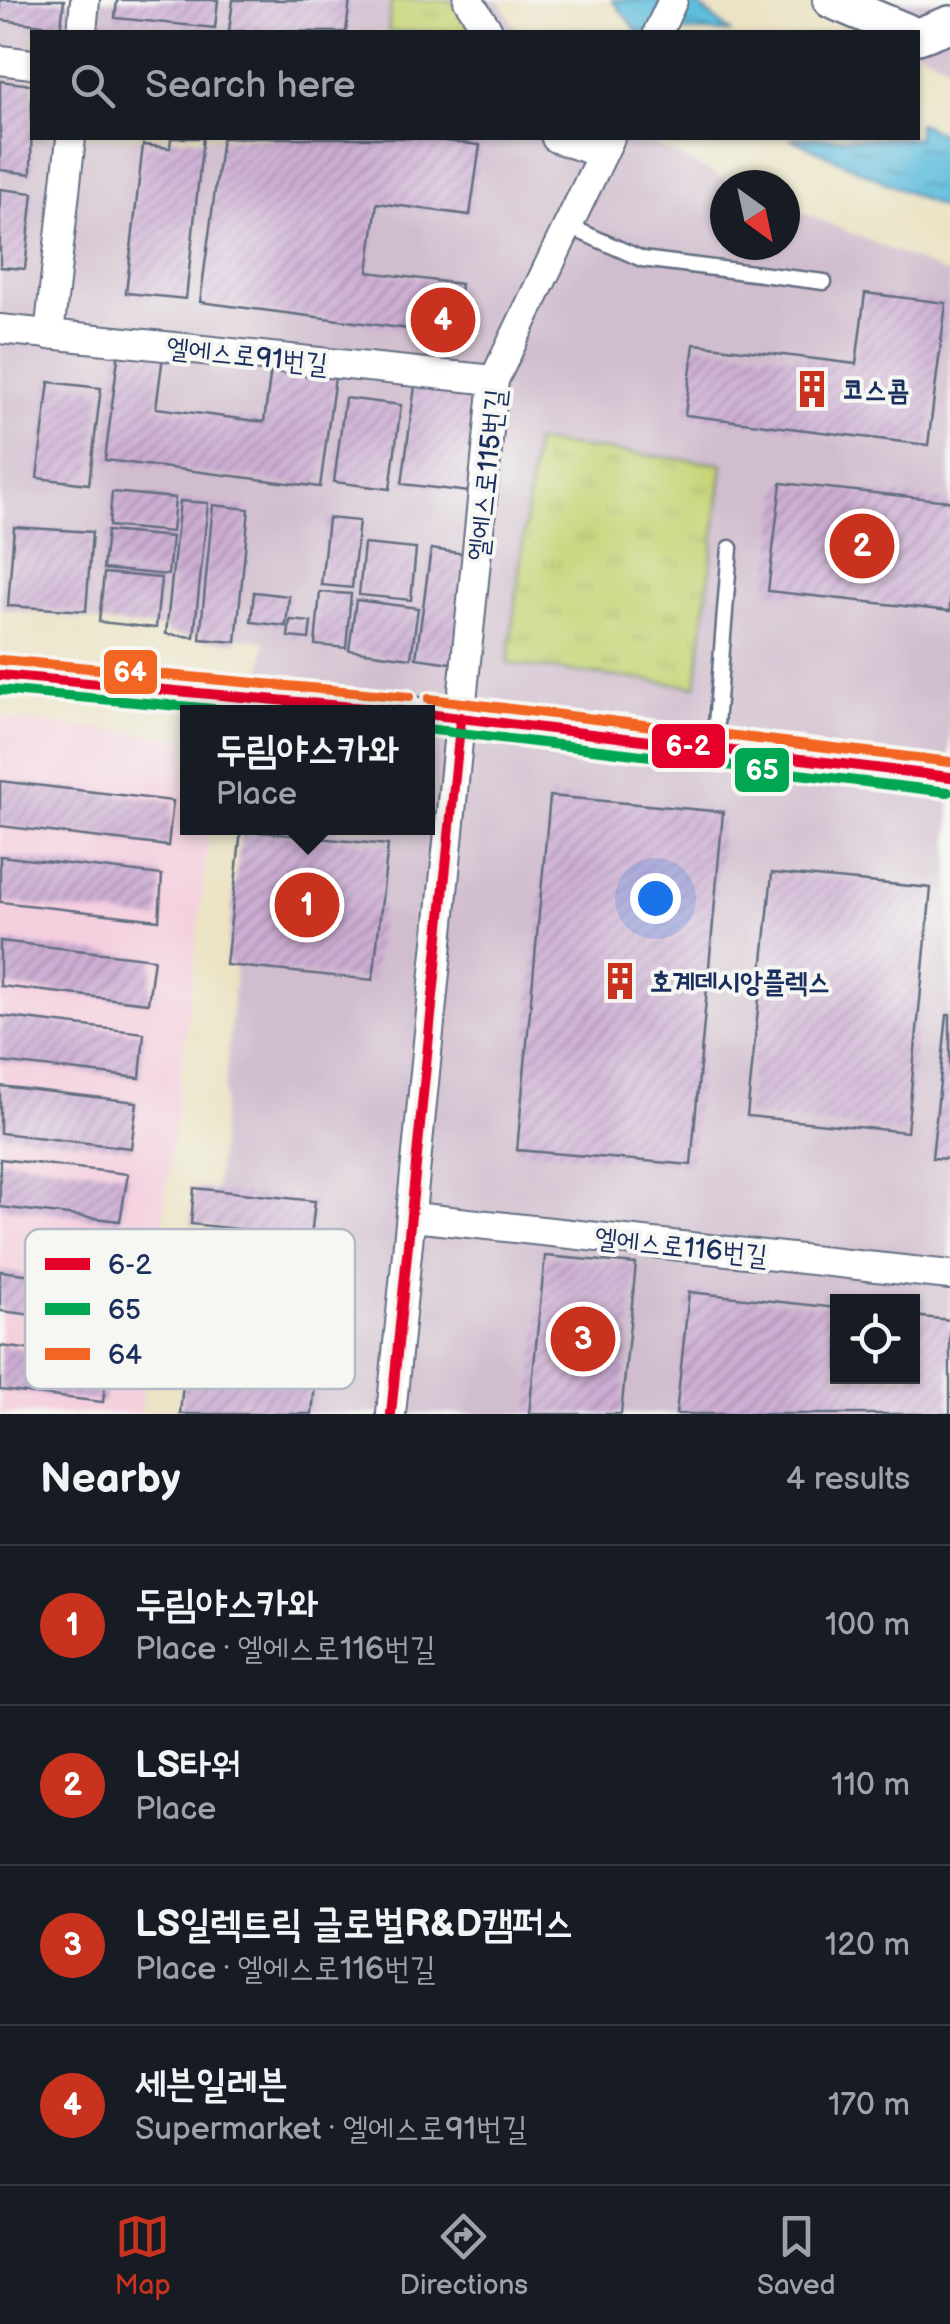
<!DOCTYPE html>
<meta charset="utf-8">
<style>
body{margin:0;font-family:"Balsamiq Sans","Poor Story",sans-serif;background:#20242c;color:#f1f3f6}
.controls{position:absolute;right:30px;bottom:30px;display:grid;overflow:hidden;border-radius:0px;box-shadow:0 2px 8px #0004}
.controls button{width:90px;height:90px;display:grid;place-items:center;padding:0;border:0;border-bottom:2px solid #363941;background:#171b24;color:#f1f3f6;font:50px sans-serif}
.compass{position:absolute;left:710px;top:170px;width:90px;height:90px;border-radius:50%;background:#171b24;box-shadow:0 2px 8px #0004;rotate:147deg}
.you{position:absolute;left:655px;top:898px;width:35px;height:35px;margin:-25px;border:8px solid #fff;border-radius:50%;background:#1a73e8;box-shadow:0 0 0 15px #1a73e833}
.badge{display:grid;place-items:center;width:65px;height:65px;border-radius:50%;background:#c8321e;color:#fff;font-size:32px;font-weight:700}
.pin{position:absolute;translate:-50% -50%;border:5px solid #fff;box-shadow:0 2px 10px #0006}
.popup{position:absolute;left:180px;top:705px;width:255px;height:130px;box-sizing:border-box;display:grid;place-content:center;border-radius:0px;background:#171b24;filter:drop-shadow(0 2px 8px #0005);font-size:32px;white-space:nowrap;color:#9ea1a6}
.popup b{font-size:38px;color:#f1f3f6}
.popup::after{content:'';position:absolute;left:50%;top:100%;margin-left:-20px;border:20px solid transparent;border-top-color:#171b24}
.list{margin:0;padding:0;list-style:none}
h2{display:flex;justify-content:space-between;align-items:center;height:130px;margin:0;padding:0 40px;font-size:42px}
h2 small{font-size:32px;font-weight:400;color:#9ea1a6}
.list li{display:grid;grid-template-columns:65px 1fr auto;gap:30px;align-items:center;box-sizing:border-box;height:160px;padding:0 40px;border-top:2px solid #363941}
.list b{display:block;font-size:38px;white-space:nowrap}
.list p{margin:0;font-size:32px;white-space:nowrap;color:#9ea1a6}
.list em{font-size:32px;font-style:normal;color:#9ea1a6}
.icon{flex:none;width:55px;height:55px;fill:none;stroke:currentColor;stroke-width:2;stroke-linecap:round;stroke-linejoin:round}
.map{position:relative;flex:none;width:950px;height:1414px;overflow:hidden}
.search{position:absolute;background:#171b24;box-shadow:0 2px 8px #0004;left:30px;right:30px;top:30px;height:110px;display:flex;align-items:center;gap:25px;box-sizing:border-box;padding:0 35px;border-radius:0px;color:#9ea1a6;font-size:38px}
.sheet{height:770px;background:#171b24}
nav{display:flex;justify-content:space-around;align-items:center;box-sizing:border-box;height:140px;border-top:2px solid #363941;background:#171b24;font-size:28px;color:#9ea1a6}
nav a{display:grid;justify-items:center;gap:5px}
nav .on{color:#c8321e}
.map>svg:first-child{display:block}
</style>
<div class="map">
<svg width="950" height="1414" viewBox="0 0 950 1414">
<defs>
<pattern id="grass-tufts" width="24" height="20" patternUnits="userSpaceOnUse" patternTransform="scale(2.5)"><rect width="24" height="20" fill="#c6d476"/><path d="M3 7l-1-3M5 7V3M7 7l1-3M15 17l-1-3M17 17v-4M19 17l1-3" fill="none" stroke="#aab668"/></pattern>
<pattern id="water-ripples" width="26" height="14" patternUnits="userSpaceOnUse" patternTransform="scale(2.5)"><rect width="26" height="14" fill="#5fbddd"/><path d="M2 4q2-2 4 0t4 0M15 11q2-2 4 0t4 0" fill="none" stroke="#4e9ab6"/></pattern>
<pattern id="building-hatch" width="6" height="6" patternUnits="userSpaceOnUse" patternTransform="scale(2.5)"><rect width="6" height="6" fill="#ceafd4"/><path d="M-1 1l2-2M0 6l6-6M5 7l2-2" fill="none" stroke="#a68faf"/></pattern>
</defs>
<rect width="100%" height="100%" fill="#f6f6f2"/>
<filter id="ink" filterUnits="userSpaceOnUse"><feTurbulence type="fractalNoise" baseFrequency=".01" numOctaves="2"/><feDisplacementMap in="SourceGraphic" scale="20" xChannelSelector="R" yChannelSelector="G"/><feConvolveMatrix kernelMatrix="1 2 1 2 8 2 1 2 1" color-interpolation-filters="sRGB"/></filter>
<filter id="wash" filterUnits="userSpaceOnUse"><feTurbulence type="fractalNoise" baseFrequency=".0048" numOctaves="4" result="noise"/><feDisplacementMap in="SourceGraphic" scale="40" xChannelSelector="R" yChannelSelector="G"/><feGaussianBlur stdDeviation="2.25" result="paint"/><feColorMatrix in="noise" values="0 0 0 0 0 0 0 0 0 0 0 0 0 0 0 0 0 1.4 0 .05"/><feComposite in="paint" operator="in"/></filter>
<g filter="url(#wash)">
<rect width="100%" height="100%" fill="#ebe3c4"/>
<path fill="#f4cfde" d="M 0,718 L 187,739 L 187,828 L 210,828 L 140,1414 L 0,1414 Z"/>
<path fill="#d0bdce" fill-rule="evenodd" d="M 0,0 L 499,0 L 518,32 L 32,32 L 32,138 L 641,138 L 737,185 L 725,185 L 725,245 L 785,245 L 785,205 L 950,275 L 950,1414 L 196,1414 L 248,828 L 427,828 L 427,712 L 259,712 L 265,641 L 0,609 ZM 838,1302 L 912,1302 L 912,1376 L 838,1376 Z
M 818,0 L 950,0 L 950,66 Z"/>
<path fill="url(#grass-tufts)" stroke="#70826a" stroke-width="2.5" d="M 391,0 L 451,0 L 473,32 L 388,32 Z
M 535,442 L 723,464 L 696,686 L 508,664 Z"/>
<path fill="url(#water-ripples)" stroke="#3d769e" stroke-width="2.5" d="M 612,0 L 692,0 L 730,32 L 638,32 Z
M 918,123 L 950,137 L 950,212 L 790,138 L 918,138 Z"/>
<g id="blocks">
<path fill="url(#building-hatch)" d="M 0,0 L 64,0 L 61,27 L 0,20 Z
M 117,0 L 218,0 L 215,28 L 115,18 Z
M 233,0 L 350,0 L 346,32 L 229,31 Z
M 0,81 L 32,85 L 31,174 L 0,170 Z
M 171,138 L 203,138 L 186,299 L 126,293 L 143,145 L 170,148 Z
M 222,138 L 420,138 L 480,145 L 470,215 L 377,203 L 368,272 L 461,284 L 455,335 L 200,302 Z
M 0,189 L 33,193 L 25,269 L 0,267 Z
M 865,293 L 946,303 L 928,445 L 685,415 L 694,344 L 856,364 Z
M 119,350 L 163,356 L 156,408 L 264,422 L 271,369 L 335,377 L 320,487 L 105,460 Z
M 416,378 L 492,388 L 478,493 L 402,484 Z
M 49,382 L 101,388 L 89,484 L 37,478 Z
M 345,398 L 401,405 L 390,489 L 334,482 Z
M 781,483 L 950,501 L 950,611 L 768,591 Z
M 112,492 L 175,498 L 172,532 L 109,526 Z
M 180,501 L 208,503 L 194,637 L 166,634 Z
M 213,505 L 249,509 L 236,642 L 200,639 Z
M 328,518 L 359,521 L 352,588 L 321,585 Z
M 14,527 L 92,532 L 86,611 L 8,606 Z
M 107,531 L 172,537 L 168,575 L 103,569 Z
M 364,544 L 416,549 L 411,600 L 359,595 Z
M 431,549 L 466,554 L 451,663 L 416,658 Z
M 104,573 L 161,578 L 156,628 L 99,622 Z
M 254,592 L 289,596 L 286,626 L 251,622 Z
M 320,592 L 351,594 L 346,648 L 315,645 Z
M 356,600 L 418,608 L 411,658 L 349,650 Z
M 290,620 L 311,622 L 309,639 L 288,637 Z
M 0,781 L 173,801 L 168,846 L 0,826 Z
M 550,796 L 723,812 L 691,1165 L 517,1150 Z
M 241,830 L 388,845 L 373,980 L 226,965 Z
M 0,856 L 162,875 L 159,920 L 0,902 Z
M 772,873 L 931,888 L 907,1132 L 747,1116 Z
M 0,941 L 154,959 L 148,1003 L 0,986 Z
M 947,1015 L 950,1015 L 950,1159 L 932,1158 Z
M 0,1016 L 144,1033 L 140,1078 L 0,1062 Z
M 0,1086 L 137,1102 L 131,1148 L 0,1133 Z
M 0,1159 L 128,1174 L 120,1221 L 0,1207 Z
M 194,1188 L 315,1201 L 311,1237 L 191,1224 Z
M 545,1256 L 636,1264 L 621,1414 L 529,1414 Z
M 0,1271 L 116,1285 L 111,1324 L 0,1311 Z
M 689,1292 L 838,1308 L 838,1376 L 912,1376 L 912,1316 L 950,1320 L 950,1414 L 676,1414 Z
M 238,1317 L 321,1325 L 312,1414 L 180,1414 L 188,1332 L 236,1336 Z
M 0,1346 L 108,1359 L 103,1402 L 0,1390 Z"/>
</g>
</g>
<g filter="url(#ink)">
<use href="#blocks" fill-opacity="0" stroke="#646e82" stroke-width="2.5"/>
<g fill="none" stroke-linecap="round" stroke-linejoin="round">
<g stroke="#646e82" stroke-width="19">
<path id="service" d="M 568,226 L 642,259 L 824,282
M 714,750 L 730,548"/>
</g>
<g stroke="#646e82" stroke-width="32">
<path id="minor" d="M 468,0 L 489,32
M 82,32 L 85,0
M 658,32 L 673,0
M 0,60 L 32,64
M 556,138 L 600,153
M 0,329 L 494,380
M 49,335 L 71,138
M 413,1217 L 950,1275
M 391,1414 L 494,380 L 610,138"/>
</g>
<g stroke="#646e82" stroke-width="40">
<path id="tertiary" d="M 831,0 L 907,32
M 918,36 L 950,24
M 0,675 L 408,712
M 427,714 L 950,777"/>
</g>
<use href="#service" stroke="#fff" stroke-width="14"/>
<use href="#minor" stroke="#fff" stroke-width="28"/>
<use href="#tertiary" stroke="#fff" stroke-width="35"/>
<g stroke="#f6f6f2" stroke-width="18">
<path id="bus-1" d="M 0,675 L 408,712
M 427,714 L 950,777
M 391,1414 L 461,717"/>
</g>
<g stroke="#f6f6f2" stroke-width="18">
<path id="bus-2" d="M 0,690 L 247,712
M 427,729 L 948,792"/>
</g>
<g stroke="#f6f6f2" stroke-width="18">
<path id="bus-3" d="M 1,660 L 409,697
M 429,699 L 950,762"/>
</g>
<use href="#bus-1" stroke="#e4002b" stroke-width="10"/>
<use href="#bus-2" stroke="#00a651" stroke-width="10"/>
<use href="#bus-3" stroke="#f26522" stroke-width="10"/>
</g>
</g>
<defs>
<g id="building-bare" transform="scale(3)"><path d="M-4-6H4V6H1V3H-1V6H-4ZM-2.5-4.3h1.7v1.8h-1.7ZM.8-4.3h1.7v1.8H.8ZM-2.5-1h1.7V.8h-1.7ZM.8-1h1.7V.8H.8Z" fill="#c8321e" stroke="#f6f6f2" stroke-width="2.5" paint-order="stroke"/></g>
</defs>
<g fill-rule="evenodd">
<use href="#building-bare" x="812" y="389"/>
<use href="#building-bare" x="620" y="981"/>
</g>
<g text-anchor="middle" stroke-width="8" stroke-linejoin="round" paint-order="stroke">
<g font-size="28" fill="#1b2f5e" stroke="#f6f6f2">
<text transform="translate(247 355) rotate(6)" y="10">엘에스로91번길</text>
<text transform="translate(486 475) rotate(-84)" y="10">엘에스로115번길</text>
<text transform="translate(681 1246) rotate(6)" y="10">엘에스로116번길</text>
</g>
<g font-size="28" font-weight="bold" fill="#1b2f5e" stroke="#f6f6f2" text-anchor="start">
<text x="842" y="399">코스콤</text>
<text x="650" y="991">호계데시앙플렉스</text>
</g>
</g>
<rect x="25" y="1229" width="330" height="160" rx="15" fill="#f6f6f2" stroke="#b4bac6" stroke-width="2.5"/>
<rect x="45" y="1258" width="45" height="12" fill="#e4002b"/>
<rect x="45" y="1303" width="45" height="12" fill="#00a651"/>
<rect x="45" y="1348" width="45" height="12" fill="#f26522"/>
<g font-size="28" fill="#1b2f5e">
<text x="108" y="1274">6-2</text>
<text x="108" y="1319">65</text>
<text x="108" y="1364">64</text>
</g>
<g stroke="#f6f6f2" stroke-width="4">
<rect x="102" y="648" width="57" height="48" rx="10" fill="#f26522"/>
<rect x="650" y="722" width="77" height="48" rx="10" fill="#e4002b"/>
<rect x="733" y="746" width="58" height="48" rx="10" fill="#00a651"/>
</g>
<g font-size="28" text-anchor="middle" font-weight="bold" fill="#fff">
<text x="130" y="681">64</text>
<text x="688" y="755">6-2</text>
<text x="762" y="779">65</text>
</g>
</svg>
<div class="controls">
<button><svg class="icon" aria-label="locate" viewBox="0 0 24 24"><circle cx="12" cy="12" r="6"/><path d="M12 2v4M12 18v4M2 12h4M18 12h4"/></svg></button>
</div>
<svg class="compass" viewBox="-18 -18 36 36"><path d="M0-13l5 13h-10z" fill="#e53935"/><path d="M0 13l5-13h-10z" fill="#9ea1a6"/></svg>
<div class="you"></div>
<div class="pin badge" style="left:307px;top:905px">1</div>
<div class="popup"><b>두림야스카와</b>Place</div>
<div class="pin badge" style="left:862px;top:546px">2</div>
<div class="pin badge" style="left:583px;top:1339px">3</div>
<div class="pin badge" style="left:443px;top:320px">4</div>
<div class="search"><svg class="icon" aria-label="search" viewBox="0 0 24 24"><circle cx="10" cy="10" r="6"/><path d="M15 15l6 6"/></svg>Search here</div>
</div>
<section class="sheet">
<h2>Nearby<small>4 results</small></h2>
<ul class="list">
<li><span class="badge">1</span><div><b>두림야스카와</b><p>Place · 엘에스로116번길</p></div><em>100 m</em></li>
<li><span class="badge">2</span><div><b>LS타워</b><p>Place</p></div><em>110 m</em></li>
<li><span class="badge">3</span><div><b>LS일렉트릭 글로벌R&amp;D캠퍼스</b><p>Place · 엘에스로116번길</p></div><em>120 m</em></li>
<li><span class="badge">4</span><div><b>세븐일레븐</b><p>Supermarket · 엘에스로91번길</p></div><em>170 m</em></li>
</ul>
</section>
<nav>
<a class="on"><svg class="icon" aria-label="map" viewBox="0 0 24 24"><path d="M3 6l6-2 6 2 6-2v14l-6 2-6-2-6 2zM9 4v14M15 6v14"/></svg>Map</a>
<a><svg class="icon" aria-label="directions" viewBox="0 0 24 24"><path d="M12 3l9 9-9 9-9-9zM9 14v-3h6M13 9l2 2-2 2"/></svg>Directions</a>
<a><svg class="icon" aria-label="saved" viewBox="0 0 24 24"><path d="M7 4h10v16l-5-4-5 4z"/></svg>Saved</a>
</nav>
